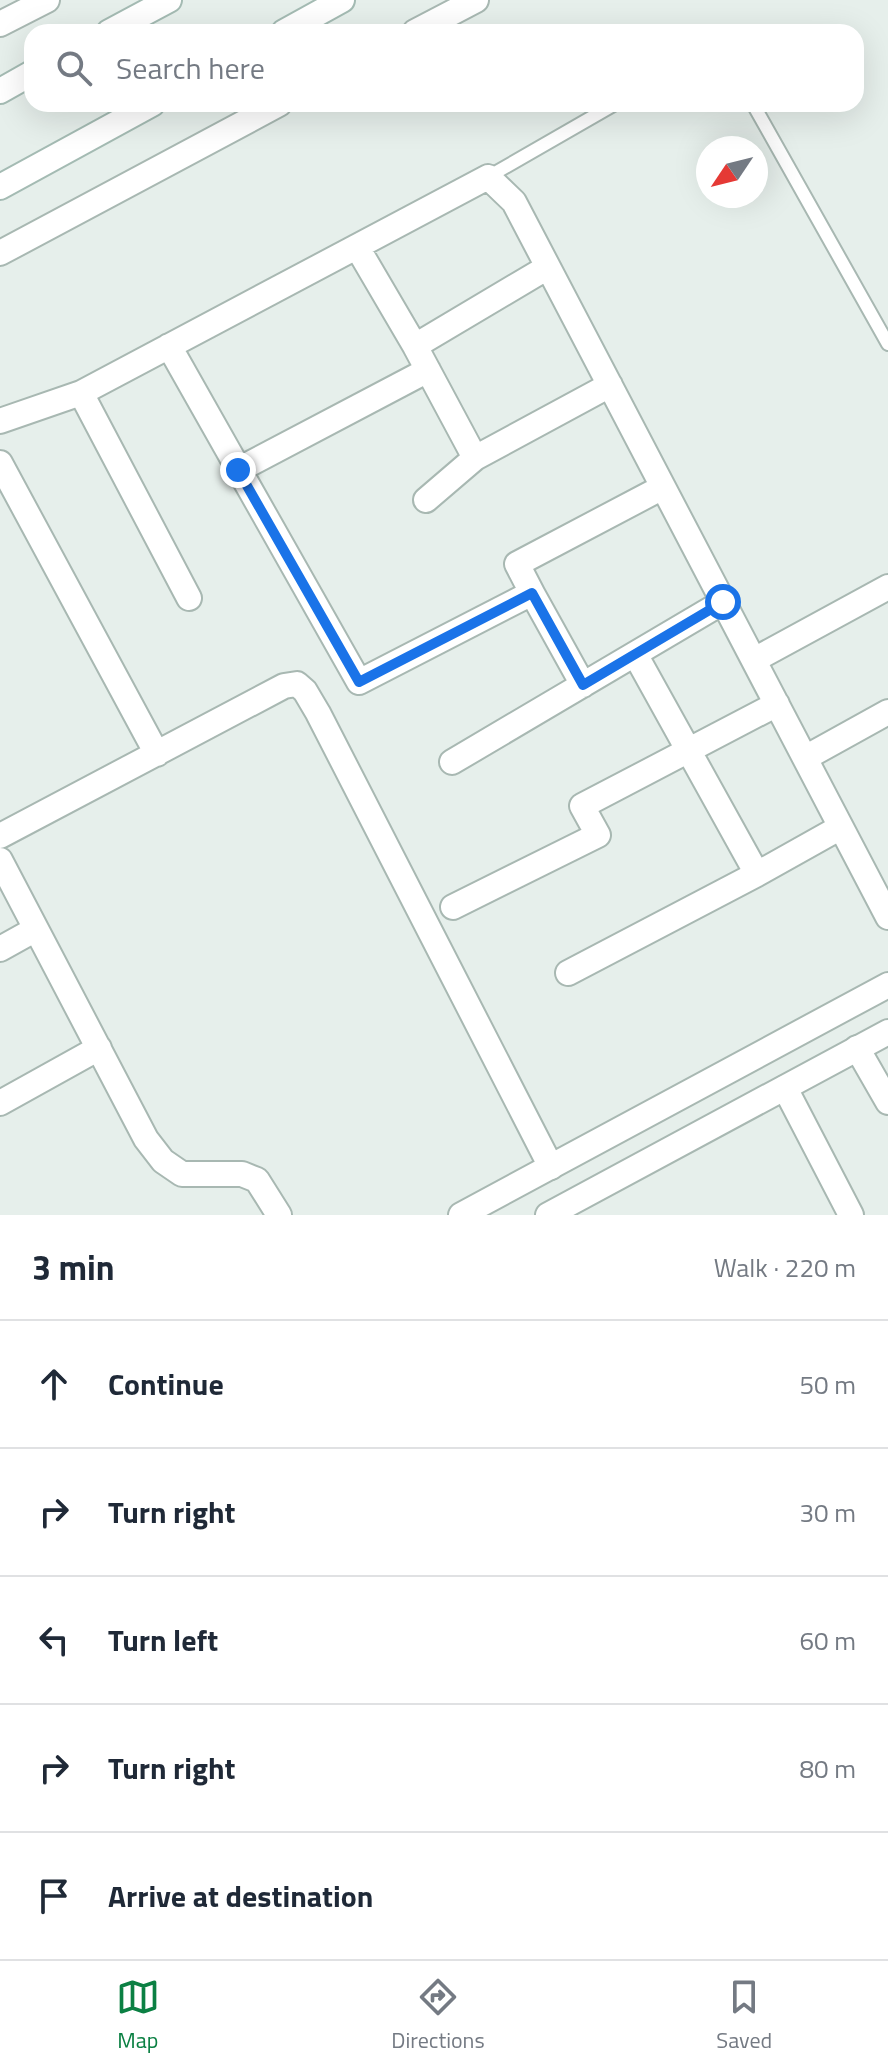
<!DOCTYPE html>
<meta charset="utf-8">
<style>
body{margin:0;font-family:"Titillium Web",sans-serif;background:#f6f6f7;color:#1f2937}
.compass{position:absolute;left:696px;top:136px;width:72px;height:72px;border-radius:50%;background:#fff;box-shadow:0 8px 32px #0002;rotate:235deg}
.stop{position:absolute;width:24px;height:24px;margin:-18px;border:6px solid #1a73e8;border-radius:50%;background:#fff}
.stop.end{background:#1a73e8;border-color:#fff;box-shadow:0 2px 8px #0008}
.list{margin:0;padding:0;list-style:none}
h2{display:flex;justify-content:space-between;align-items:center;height:104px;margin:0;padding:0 32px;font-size:34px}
h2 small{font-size:26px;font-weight:400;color:#747a83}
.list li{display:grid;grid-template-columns:52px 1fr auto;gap:24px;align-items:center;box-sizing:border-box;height:128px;padding:0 32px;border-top:2px solid #e0e1e3}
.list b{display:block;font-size:30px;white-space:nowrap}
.list em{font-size:26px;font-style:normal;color:#747a83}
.icon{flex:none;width:44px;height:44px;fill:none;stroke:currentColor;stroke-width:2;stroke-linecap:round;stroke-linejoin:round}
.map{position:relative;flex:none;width:888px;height:1215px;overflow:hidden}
.search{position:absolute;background:#fff;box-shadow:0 8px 32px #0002;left:24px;right:24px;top:24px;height:88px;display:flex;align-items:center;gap:20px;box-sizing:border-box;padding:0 28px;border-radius:24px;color:#747a83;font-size:30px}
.sheet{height:744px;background:#fff}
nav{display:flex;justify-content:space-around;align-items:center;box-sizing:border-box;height:112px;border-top:2px solid #e0e1e3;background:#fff;font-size:22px;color:#747a83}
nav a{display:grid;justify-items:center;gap:4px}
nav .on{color:#0b8043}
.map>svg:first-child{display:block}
</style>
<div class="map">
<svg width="888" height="1215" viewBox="0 0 888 1215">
<rect width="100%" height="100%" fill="#e6efeb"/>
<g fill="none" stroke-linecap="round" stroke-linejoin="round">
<g stroke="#a8b8b2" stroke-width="16">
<path id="service" d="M 753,104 L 888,344
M 488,177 L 615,104"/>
</g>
<g stroke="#a8b8b2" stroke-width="28">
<path id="minor" d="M 357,247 L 415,346 L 475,458
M 169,346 L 359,682 L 532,593 L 517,564 L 663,487
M 415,346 L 548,267
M 81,393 L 189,598
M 0,421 L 81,393 L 488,177 L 514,202 L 888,917
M 0,463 L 157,754
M 238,470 L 428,370
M 426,500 L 475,458 L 610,385
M 532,593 L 583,685
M 635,654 L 757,874
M 754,660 L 888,587
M 805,758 L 888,712
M 452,762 L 723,602
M 0,836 L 284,686 L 297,684 L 305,691 L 318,713 L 551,1167
M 0,860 L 146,1139 L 163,1161 L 182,1174 L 242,1174 L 257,1180 L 279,1215
M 453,907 L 598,835 L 582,806 L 777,704
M 0,949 L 36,929
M 568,973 L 757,874 L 841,827
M 857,1048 L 888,1102
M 785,1088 L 851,1215
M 0,1103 L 99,1048"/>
</g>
<g stroke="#a8b8b2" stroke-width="28">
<path id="tertiary" d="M 0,24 L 47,0
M 415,32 L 476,0
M 0,253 L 279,104
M 461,1215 L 888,985
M 548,1215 L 888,1032"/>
</g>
<g stroke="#a4bbb3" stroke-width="28">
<path id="secondary" d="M 109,32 L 169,0
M 284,32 L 342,0
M 0,91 L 32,73
M 0,187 L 152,104"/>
</g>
<use href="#service" stroke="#fff" stroke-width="12"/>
<use href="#minor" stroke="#fff" stroke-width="24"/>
<use href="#tertiary" stroke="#fff" stroke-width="24"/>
<use href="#secondary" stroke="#fff" stroke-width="24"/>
</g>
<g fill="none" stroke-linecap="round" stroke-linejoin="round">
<path stroke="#1a73e8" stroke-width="10" d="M 238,470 L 359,682 L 532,593 L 583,685 L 723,602"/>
</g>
</svg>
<svg class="compass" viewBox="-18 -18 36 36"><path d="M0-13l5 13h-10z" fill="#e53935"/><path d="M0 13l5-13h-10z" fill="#747a83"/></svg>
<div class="stop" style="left:723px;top:602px"></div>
<div class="stop end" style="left:238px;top:470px"></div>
<div class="search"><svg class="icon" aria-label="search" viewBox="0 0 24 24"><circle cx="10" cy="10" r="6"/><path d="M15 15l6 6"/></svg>Search here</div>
</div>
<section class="sheet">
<h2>3 min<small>Walk · 220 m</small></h2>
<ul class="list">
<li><svg class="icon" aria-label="ahead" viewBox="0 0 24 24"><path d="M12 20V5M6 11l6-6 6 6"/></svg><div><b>Continue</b></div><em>50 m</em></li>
<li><svg class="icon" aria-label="right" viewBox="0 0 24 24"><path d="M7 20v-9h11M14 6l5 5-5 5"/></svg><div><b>Turn right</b></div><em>30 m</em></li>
<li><svg class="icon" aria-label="left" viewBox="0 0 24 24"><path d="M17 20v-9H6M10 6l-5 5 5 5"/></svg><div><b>Turn left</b></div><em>60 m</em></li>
<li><svg class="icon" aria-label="right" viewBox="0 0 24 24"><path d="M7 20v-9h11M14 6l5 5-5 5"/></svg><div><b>Turn right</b></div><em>80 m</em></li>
<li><svg class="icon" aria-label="arrive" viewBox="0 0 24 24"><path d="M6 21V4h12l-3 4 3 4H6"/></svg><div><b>Arrive at destination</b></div></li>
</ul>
</section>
<nav>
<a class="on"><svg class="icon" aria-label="map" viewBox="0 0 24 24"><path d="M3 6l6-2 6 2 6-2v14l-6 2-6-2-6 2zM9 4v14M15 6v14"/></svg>Map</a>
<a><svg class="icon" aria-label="directions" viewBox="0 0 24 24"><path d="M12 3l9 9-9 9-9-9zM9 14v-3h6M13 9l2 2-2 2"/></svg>Directions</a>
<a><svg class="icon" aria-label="saved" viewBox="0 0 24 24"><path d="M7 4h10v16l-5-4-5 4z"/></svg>Saved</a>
</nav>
